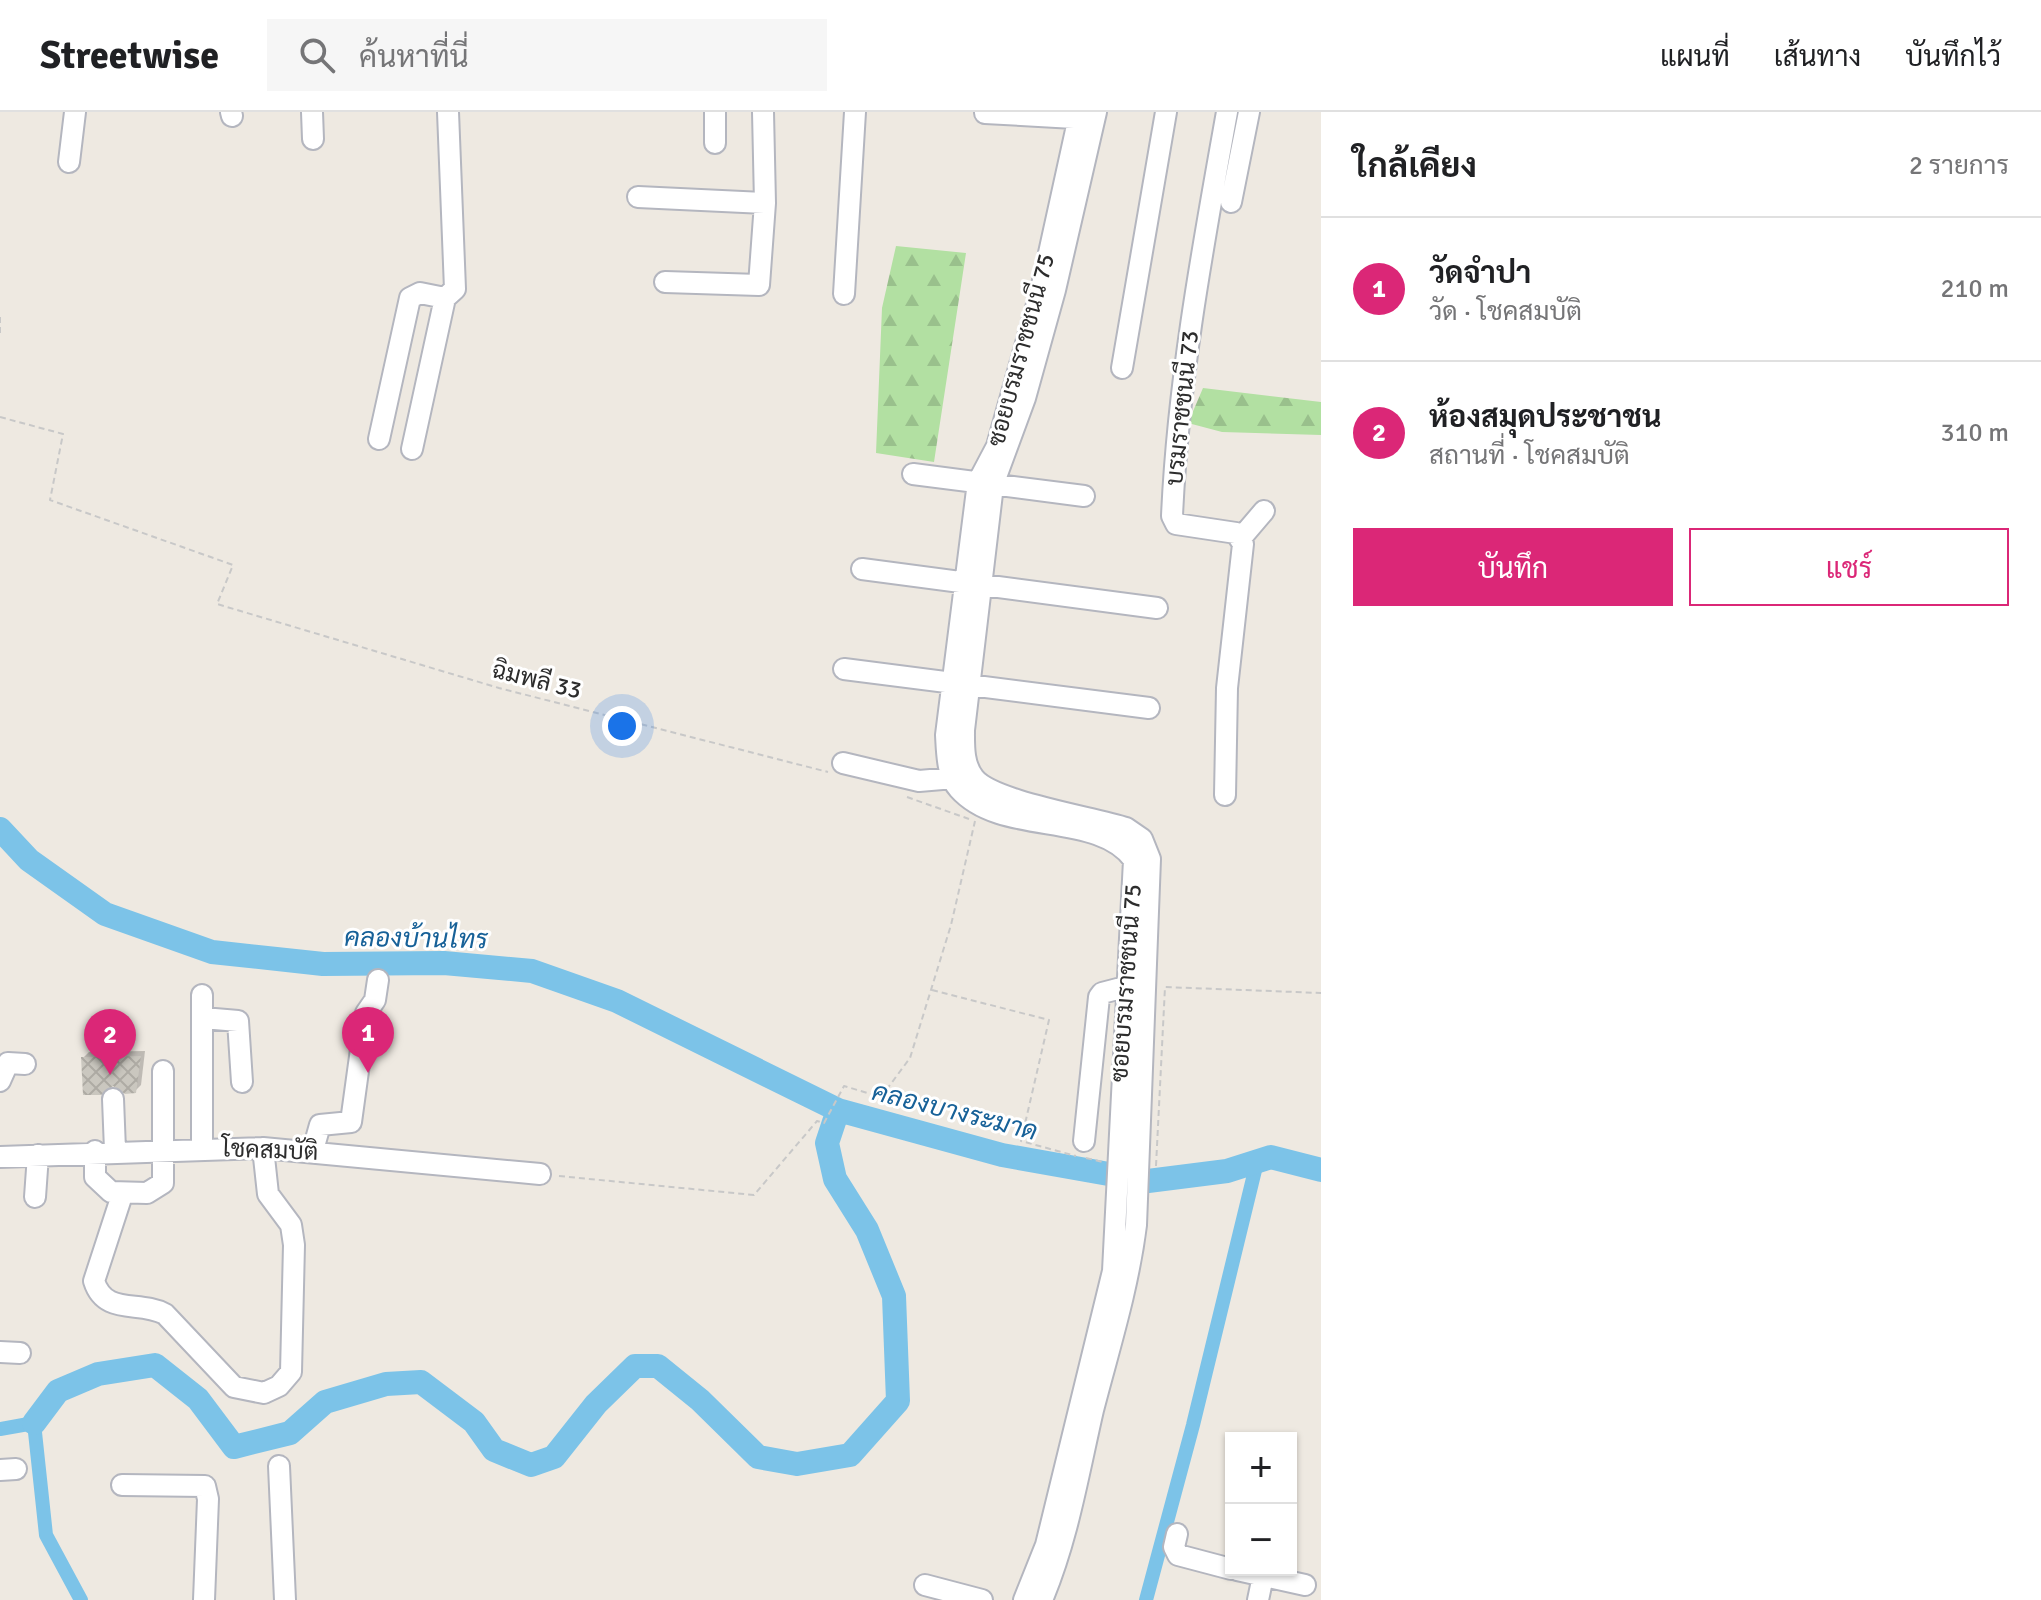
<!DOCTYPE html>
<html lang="th">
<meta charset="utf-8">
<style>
body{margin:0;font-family:Signika,Sarabun,sans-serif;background:#f6f6f6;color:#202124}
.controls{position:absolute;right:24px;bottom:24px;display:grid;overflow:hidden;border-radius:0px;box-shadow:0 2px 6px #0004}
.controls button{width:72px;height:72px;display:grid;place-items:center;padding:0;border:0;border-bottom:2px solid #e0e0e0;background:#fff;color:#202124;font:40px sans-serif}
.you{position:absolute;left:622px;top:614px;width:28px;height:28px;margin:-20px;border:6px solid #fff;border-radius:50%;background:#1a73e8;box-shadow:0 0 0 12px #1a73e833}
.badge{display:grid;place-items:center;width:52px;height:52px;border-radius:50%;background:#db2777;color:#fff;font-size:26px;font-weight:700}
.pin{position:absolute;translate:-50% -66px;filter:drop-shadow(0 2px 4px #0008)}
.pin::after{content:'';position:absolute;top:42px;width:28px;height:24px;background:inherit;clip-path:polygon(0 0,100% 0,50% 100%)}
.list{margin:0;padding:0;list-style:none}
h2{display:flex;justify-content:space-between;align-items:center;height:104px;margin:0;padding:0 32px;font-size:34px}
h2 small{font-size:26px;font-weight:400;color:#757577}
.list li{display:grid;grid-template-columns:52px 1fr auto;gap:24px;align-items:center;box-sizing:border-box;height:144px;padding:0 32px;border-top:2px solid #e0e0e0}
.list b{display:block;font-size:30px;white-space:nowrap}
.list p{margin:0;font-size:26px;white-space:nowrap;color:#757577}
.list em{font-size:26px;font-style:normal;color:#757577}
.actions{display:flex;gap:16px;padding:24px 32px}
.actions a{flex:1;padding:18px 0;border:2px solid #db2777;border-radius:0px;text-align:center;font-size:28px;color:#db2777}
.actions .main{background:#db2777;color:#fff}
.icon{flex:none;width:44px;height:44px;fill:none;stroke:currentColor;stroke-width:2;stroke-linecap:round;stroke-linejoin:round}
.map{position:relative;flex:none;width:1321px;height:1488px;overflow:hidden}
header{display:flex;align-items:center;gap:48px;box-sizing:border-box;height:112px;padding:0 40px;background:#fff;border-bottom:2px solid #e0e0e0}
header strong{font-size:38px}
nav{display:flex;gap:44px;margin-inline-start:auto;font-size:28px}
.search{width:560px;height:72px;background:#f6f6f6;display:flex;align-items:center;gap:20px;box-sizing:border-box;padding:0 28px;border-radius:0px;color:#757577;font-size:30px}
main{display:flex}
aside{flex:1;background:#fff}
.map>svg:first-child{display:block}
</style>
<header>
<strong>Streetwise</strong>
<div class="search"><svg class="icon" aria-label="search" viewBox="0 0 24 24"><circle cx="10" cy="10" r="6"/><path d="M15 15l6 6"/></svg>ค้นหาที่นี่</div>
<nav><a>แผนที่</a><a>เส้นทาง</a><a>บันทึกไว้</a></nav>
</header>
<main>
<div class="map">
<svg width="1321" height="1488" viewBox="0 0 1321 1488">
<defs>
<pattern id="forest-firs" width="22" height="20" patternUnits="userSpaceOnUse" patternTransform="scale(2)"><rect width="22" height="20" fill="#b2e0a2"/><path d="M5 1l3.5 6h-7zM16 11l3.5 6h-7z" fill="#99c08c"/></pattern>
<pattern id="building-cross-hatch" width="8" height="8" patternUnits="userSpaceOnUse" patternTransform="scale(2)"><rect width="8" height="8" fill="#cac7bf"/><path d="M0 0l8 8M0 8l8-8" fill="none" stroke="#aeaba4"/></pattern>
</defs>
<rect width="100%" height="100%" fill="#eee9e1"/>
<path fill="url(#forest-firs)" d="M 896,134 L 966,141 L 934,350 L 876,341 L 882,196 Z
M 1203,276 L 1321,290 L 1321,323 L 1222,320 L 1188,311 Z"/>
<path fill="#0003" d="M 145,939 L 141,973 L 135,979 L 83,946 L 89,940 Z"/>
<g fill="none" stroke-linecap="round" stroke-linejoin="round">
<path stroke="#7cc3e8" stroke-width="14" d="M 0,1317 L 34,1311 L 46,1423 L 81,1488
M 1146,1488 L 1193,1313 L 1257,1050"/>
<path stroke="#7cc3e8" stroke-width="24" d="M 0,717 L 29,748 L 105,802 L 212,840 L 323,852 L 444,851 L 532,859 L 617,889 L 838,998 L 1002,1043 L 1148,1069 L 1227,1059 L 1271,1045 L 1321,1058
M 34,1311 L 58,1279 L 98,1262 L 155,1253 L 198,1287 L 234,1335 L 290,1321 L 325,1290 L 386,1272 L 421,1270 L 474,1310 L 494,1338 L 531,1353 L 554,1345 L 596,1292 L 635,1254 L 658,1254 L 700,1288 L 758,1345 L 797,1352 L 850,1343 L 898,1289 L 894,1184 L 867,1118 L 835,1067 L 827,1031 L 838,998"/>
</g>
<path fill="url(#building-cross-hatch)" d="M 141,944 L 136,981 L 125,982 L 113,974 L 101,983 L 83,983 L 81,945 Z"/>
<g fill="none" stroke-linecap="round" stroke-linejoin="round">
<g stroke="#b4b6bf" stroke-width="24">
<path id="minor" d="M 231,0 L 232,4
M 312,0 L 313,27
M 715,0 L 715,31
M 985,1 L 1092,7
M 69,50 L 75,0
M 638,85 L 765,91
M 1231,90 L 1249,0
M 665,170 L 759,173 L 765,91 L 763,0
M 844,182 L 855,0
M 1122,256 L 1166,0
M 379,327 L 410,186 L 420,181 L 445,186
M 412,337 L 445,186 L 455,177 L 448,0
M 913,362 L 1084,384
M 1241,426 L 1264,399
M 862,457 L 1157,496
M 844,557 L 1149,596
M 843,651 L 919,669 L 954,666
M 1225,683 L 1227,576 L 1243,432 L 1236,421 L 1176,412 L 1172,404 C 1178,268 1203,134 1227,0
M 203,906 L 238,909 L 242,970
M 0,969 L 8,951 L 25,952
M 113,987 L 115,1038
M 1084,1029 L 1099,885 L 1102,881 L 1125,875 L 1137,877
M 202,1036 L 202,883
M 313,1038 L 320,1013 L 351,1010 L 366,901 L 375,888 L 378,868
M 95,1039 L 95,1065 L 111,1080 L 147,1081 L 163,1071 L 163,959
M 0,1045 L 263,1036 L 540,1062
M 122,1083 L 94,1169 C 105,1204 139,1188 165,1202 L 234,1275 L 264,1281 L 279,1274 L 291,1260 L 294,1133 L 291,1113 L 268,1082 L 263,1036
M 35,1085 L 38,1043
M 0,1240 L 20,1241
M 279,1354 L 285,1488
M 0,1358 L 16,1357
M 122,1373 L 205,1374 L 208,1387 L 204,1488
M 1177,1422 L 1174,1435 L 1178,1443 L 1231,1457
M 1237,1458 L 1305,1473
M 925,1473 L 982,1488
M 1024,1488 L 1046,1433 L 1113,1159 L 1134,748 C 1098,698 1002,725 959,677 C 947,664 947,640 946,623 L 978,370 L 997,334 L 1040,182 L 1080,0
M 1042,1488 C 1068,1426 1078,1363 1093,1298 C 1109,1236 1128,1177 1136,1113 L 1150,747 L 1142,727 L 1126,716 C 1092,705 993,690 974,666 C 963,652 964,634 964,618 L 993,373 L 1025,286 L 1055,178 L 1096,0
M 1258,1488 L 1263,1464"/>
</g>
<path stroke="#c8c8c8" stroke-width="2" stroke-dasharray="6 4" stroke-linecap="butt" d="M 0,205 L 0,222
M 0,305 L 63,322 L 50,388 L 233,453 L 217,492 L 499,576 L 828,660
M 907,685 L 969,707
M 932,878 L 1049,908 L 1021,1029 L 1076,1044
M 1086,1046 L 1103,1050
M 1156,1054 L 1165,875 L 1321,881
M 559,1064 L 754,1083 L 817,1009 L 824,1011 L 844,974 L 881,985 L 910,946 L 951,813 L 975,709"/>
<use href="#minor" stroke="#fff" stroke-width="20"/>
</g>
<g text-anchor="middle" stroke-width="6" stroke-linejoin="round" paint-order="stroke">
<g font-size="24" fill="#2d2d2d" stroke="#fff">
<text transform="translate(1021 238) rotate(-75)" y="8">ซอยบรมราชชนนี 75</text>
<text transform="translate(1182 296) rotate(-84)" y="8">บรมราชชนนี 73</text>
<text transform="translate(537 568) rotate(14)" y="8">ฉิมพลี 33</text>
<text transform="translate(1126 871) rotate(-86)" y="8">ซอยบรมราชชนนี 75</text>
<text transform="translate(270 1038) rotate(2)" y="8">โชคสมบัติ</text>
</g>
<g font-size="26" font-style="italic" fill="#176198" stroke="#fff">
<text transform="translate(416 826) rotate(1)" y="9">คลองบ้านไทร</text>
<text transform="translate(955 999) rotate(14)" y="9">คลองบางระมาด</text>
</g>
</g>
</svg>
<div class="controls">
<button>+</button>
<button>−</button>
</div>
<div class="you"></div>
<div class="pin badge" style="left:368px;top:961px">1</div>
<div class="pin badge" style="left:110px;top:963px">2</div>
</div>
<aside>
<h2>ใกล้เคียง<small>2 รายการ</small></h2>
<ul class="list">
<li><span class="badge">1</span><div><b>วัดจำปา</b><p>วัด · โชคสมบัติ</p></div><em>210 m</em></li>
<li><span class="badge">2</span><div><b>ห้องสมุดประชาชน</b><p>สถานที่ · โชคสมบัติ</p></div><em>310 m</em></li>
</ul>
<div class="actions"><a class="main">บันทึก</a><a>แชร์</a></div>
</aside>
</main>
